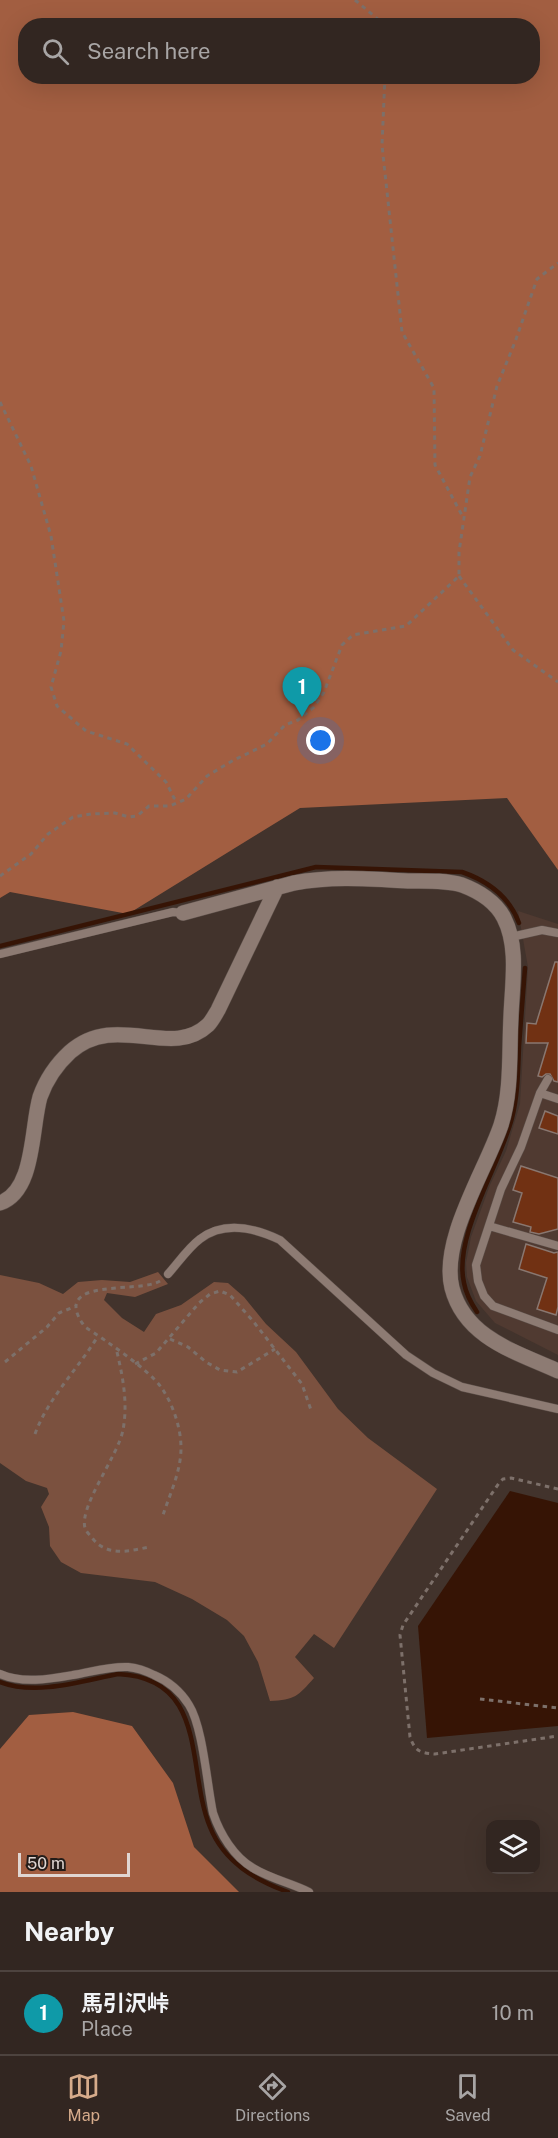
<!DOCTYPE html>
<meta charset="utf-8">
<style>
body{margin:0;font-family:"Public Sans","Noto Sans JP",sans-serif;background:#3a2e2a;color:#f1f3f6}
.controls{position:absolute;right:18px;bottom:18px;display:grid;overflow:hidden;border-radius:12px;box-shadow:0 6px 24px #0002}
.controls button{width:54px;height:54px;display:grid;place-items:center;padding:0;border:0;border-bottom:2px solid #4d433f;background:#322621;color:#f1f3f6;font:30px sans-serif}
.scale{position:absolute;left:18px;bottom:15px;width:112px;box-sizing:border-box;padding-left:6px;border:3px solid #e0d6d2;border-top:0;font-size:16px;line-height:21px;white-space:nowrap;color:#e0d6d2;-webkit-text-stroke:4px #231c19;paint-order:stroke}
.you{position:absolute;left:321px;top:741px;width:21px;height:21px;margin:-15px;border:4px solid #fff;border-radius:50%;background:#1a73e8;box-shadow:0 0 0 9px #1a73e833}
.badge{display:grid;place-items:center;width:39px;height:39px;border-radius:50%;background:#d6ab8b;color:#fff;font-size:20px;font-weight:700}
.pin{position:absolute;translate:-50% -50px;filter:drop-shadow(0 2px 3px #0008)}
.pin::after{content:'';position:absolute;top:32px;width:21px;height:18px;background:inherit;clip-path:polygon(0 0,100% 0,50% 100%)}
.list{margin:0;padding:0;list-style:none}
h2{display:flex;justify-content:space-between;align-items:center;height:78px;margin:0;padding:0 24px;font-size:26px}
h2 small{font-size:20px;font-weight:400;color:#a8a5a5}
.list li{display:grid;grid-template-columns:39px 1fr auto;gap:18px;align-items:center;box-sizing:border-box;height:84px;padding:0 24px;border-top:2px solid #4d433f}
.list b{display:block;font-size:22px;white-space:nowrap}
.list p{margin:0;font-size:20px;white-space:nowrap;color:#a8a5a5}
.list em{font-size:20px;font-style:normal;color:#a8a5a5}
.icon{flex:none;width:33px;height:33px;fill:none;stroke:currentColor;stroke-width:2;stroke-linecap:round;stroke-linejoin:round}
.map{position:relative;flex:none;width:558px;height:1892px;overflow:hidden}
.search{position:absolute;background:#322621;box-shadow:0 6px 24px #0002;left:18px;right:18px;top:18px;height:66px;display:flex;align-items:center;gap:15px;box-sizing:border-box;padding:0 21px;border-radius:24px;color:#a8a5a5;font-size:22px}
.sheet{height:162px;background:#322621}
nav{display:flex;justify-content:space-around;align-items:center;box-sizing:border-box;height:84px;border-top:2px solid #4d433f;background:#322621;font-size:16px;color:#a8a5a5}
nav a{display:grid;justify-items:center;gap:3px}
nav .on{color:#d6ab8b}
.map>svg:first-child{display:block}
</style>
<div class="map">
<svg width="558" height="1892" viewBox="0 0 558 1892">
<rect width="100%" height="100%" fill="#42332c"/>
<path fill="#503a31" d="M 518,911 L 558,924 L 558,1355 L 495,1323 L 476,1301 L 467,1277 L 466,1263 L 471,1237 L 490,1185 L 506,1151 L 520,1104 L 528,967 Z"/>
<path fill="#7b513f" d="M 158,1272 L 168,1284 L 135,1297 L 107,1293 L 104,1300 L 122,1318 L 144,1332 L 156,1314 L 181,1305 L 214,1282 L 228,1283 L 244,1297 L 266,1324 L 296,1352 L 338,1409 L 368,1438 L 437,1489 L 334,1648 L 314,1634 L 295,1657 L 314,1678 C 298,1696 295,1700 270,1701 L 258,1662 L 244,1636 L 227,1620 L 192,1599 L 155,1582 L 81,1573 L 61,1562 L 50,1546 L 49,1527 L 41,1507 L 49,1494 L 47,1488 L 26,1481 L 0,1463 L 0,1275 L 39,1283 L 63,1294 L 78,1282 L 102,1280 L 130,1282 Z"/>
<path fill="#a25e41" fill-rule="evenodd" d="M 0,0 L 558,0 L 558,870 L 507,798 L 300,808 L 128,914 L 10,892 L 0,898 ZM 26,26 L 532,26 L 532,76 L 26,76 Z
M 73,1712 L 132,1726 L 173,1783 L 194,1847 L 239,1892 L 0,1892 L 0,1749 L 29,1715 Z"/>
<path fill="#361405" d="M 510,1491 L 558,1503 L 558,1726 L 427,1738 L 418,1626 Z"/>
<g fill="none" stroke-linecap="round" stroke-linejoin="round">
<path stroke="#361405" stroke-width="4.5" d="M 0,946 L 316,867 L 462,872 C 488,881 509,896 519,923
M 477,1312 C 471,1303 466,1294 464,1283 C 453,1236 500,1165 512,1118 C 518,1095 518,1070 519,1046 C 521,1020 523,994 525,968
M 0,1682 C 36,1696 82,1681 118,1674 C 209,1678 186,1769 210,1827 C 224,1862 255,1880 288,1892"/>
</g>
<path fill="#713113" stroke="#897770" stroke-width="1.5" d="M 555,962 L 558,962 L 558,1082 L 554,1081 L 550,1074 L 546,1074 L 542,1077 L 538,1076 L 548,1043 L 526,1043 L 527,1023 L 536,1024 Z
M 545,1111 L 558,1116 L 558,1134 L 539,1128 Z
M 521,1166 L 558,1178 L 558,1229 L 539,1234 L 530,1232 L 531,1227 L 513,1222 L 522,1193 L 513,1190 Z
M 526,1244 L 554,1253 L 558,1252 L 558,1307 L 556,1315 L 537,1309 L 547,1278 L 519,1269 Z"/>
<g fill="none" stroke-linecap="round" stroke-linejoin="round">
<g stroke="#5c4f49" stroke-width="9">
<path id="lane" d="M 511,937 L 542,930 L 558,933
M 0,954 L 173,912 L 183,913
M 548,1079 L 540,1093 L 521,1147 L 501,1189 L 476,1265 L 478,1281 L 484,1296 L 493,1306 L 558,1330
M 540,1093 L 558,1099
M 489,1226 L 558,1246
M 168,1274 C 178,1263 188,1248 200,1239 C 225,1220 255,1228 280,1240 L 406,1355 L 433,1373 L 462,1387 L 558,1409
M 0,1674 C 22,1684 50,1679 73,1675 C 91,1672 110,1666 128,1667 C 137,1668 146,1671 154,1675 C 168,1681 181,1692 189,1705 C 203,1727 207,1785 213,1813 C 220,1834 234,1857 253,1868 C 271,1879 291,1883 309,1892"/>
</g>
<g stroke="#5c4f49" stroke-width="16">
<path id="street" d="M 183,913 L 294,883 C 332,876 370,879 408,881 C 425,881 445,880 462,885 C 478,891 496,902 504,918 C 519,947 512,985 511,1016 C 509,1051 512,1091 501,1125 C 486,1170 440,1240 452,1288 C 465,1338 516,1352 558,1371
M 0,1203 C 35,1191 31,1128 40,1097 C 46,1080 57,1064 70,1052 C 116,1011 171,1060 208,1025 C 212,1021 215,1015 218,1010 L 277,887"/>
</g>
<path stroke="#7d706a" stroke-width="3" stroke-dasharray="4.5 4.5" stroke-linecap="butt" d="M 355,0 L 386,26
M 385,76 L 382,145 L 402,332 L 434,388 L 435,465 L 464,519
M 0,402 L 31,466 L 51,536 L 64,621 L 61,651 L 51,687 L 57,706 L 86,731 L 127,744 L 166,782 L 174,798 L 179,801
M 459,576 L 513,650 L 558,682
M 0,876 L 31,854 L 48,834 L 73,817 L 91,814 L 115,813 L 129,817 L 137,816 L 149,806 L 170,806 L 186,799 L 207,776 L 232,761 L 267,744 L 285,725 L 298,720 L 314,707 L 324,692 L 342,645 L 353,635 L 406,626 L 459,576 L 459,552 L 470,477 L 480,456 L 497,386 L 515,342 L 537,279 L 558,263
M 160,1281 C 140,1294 47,1276 85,1327 C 105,1340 148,1369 161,1387 C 173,1404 181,1428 181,1448 C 181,1471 170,1494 163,1515
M 170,1339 L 188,1347 L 206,1362 L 220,1370 L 237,1372 L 275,1349
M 117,1352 C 123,1378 128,1403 123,1430 C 118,1456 79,1506 85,1528 C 86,1532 91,1536 93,1539 C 108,1557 130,1551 149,1547
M 5,1362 L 47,1327 L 59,1313 L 76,1306
M 135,1364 L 156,1353 L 199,1303 L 210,1294 L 220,1291 L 230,1295 L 253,1321 L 302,1384 L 311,1410
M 35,1434 C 48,1398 78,1369 98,1336
M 558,1489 L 511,1478 L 503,1479 L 499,1483 L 403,1625 L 400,1635 L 410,1737 C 415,1751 420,1753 435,1754 L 558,1736
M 480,1699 L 558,1708"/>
<use href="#lane" stroke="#8d7b73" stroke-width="8"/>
<use href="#street" stroke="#8d7b73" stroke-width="15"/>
</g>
</svg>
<div class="controls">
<button><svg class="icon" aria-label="layers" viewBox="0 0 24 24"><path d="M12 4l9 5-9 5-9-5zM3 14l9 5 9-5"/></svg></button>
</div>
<div class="scale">50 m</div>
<div class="you"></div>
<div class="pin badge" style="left:302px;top:717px;background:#0f9aa8">1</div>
<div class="search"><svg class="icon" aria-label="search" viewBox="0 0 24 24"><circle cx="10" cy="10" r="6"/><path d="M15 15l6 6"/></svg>Search here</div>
</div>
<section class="sheet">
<h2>Nearby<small></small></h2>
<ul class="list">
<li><span class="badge" style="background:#0f9aa8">1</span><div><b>馬引沢峠</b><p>Place</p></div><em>10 m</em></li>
</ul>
</section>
<nav>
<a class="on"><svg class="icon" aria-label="map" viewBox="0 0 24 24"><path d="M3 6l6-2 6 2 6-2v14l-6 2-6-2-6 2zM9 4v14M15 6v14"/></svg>Map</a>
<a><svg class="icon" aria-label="directions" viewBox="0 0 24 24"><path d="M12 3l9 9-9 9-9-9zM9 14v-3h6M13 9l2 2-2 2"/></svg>Directions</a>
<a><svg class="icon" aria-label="saved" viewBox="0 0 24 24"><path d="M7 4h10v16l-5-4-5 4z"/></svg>Saved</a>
</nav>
